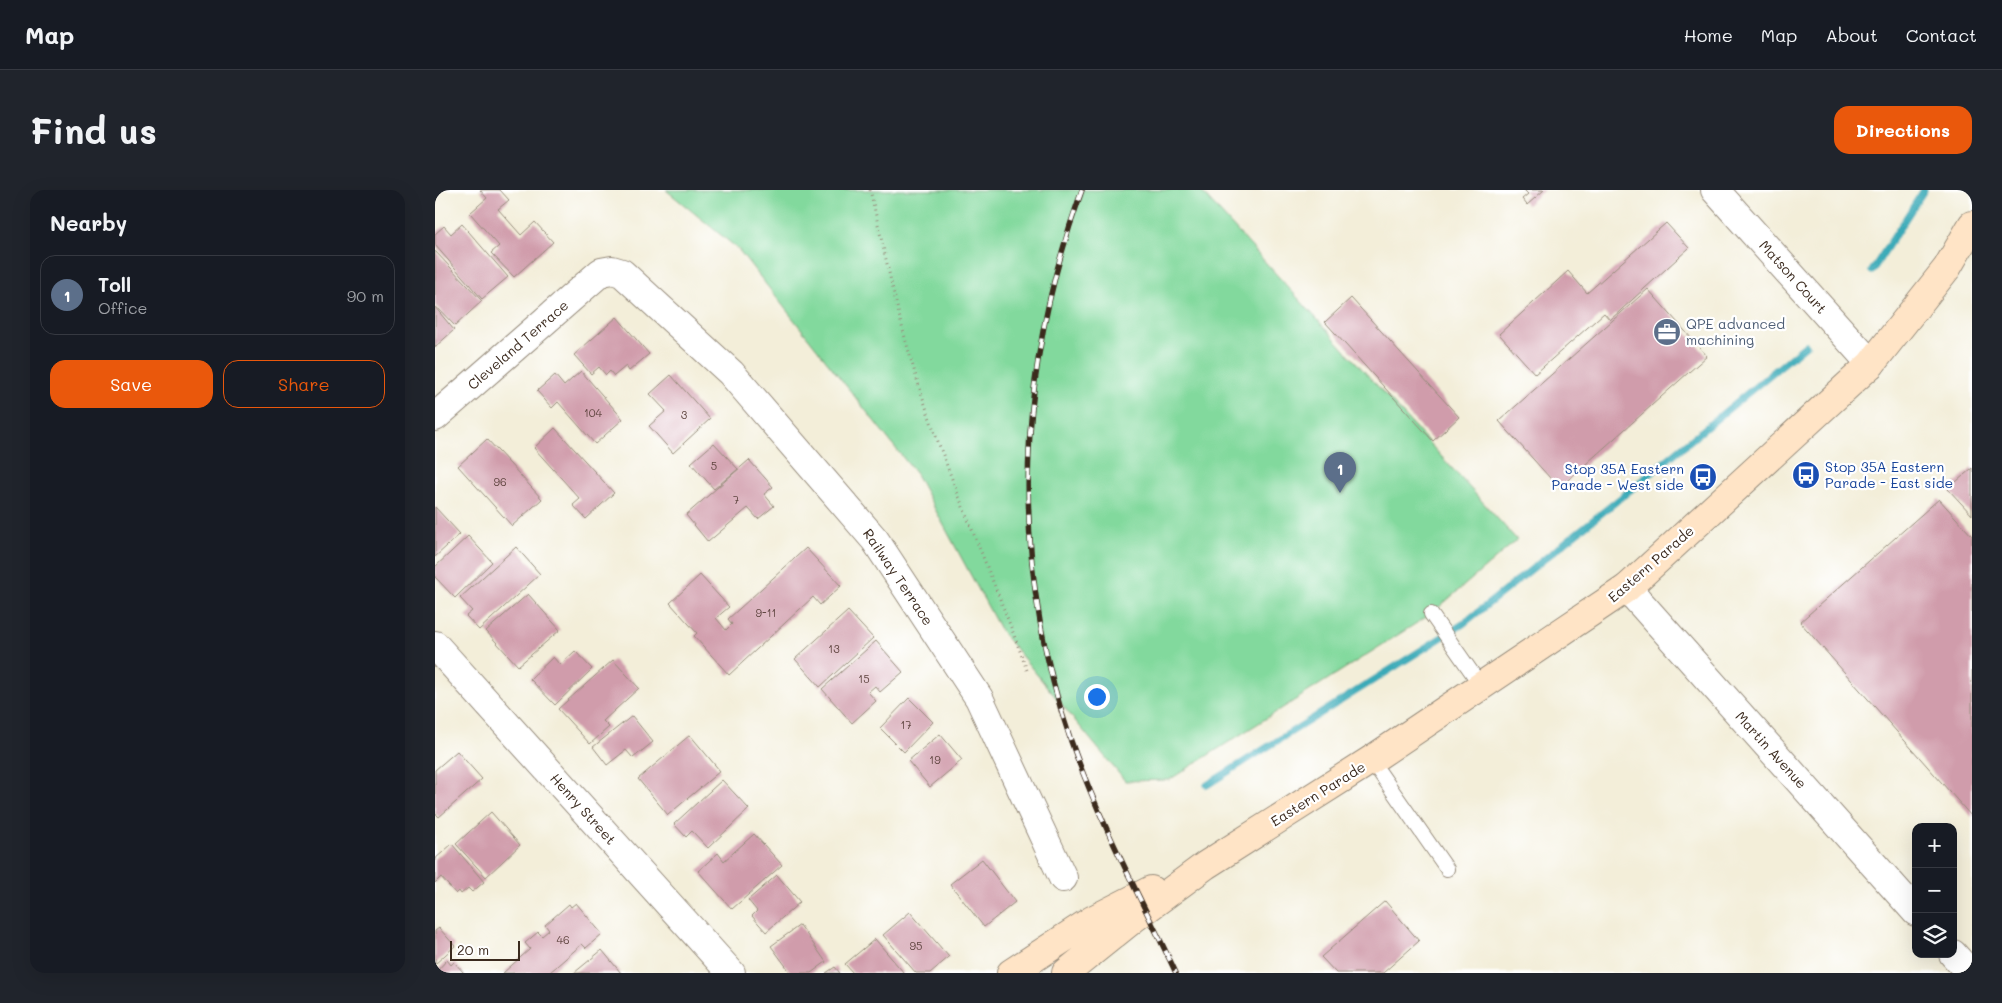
<!DOCTYPE html>
<meta charset="utf-8">
<style>
body{margin:0;font-family:Mali,sans-serif;background:#20242c;color:#f1f3f6}
.controls{position:absolute;right:15px;bottom:15px;display:grid;overflow:hidden;border-radius:10px;box-shadow:0 5px 20px #0002}
.controls button{width:45px;height:45px;display:grid;place-items:center;padding:0;border:0;border-bottom:1px solid #363941;background:#171b24;color:#f1f3f6;font:25px sans-serif}
.scale{position:absolute;left:15px;bottom:12px;width:70px;box-sizing:border-box;padding-left:5px;border:2px solid #3b2a1e;border-top:0;font-size:14px;line-height:18px;white-space:nowrap;color:#3b2a1e;-webkit-text-stroke:4px #fff;paint-order:stroke}
.you{position:absolute;left:661px;top:506px;width:18px;height:18px;margin:-12px;border:4px solid #fff;border-radius:50%;background:#1a73e8;box-shadow:0 0 0 8px #1a73e833}
.badge{display:grid;place-items:center;width:32px;height:32px;border-radius:50%;background:#ea580c;color:#fff;font-size:16px;font-weight:700}
.pin{position:absolute;translate:-50% -41px;filter:drop-shadow(0 1px 2px #0008)}
.pin::after{content:'';position:absolute;top:26px;width:18px;height:15px;background:inherit;clip-path:polygon(0 0,100% 0,50% 100%)}
.list{margin:0;padding:0;list-style:none}
h2{display:flex;justify-content:space-between;align-items:center;height:65px;margin:0;padding:0 20px;font-size:21px}
h2 small{font-size:16px;font-weight:400;color:#9ea1a6}
.list li{display:grid;grid-template-columns:32px 1fr auto;gap:15px;align-items:center;box-sizing:border-box;height:80px;margin:0 10px 10px;padding:0 10px;border:1px solid #363941;border-radius:15px}
.list b{display:block;font-size:19px;white-space:nowrap}
.list p{margin:0;font-size:16px;white-space:nowrap;color:#9ea1a6}
.list em{font-size:16px;font-style:normal;color:#9ea1a6}
.actions{display:flex;gap:10px;padding:15px 20px}
.actions a{flex:1;padding:11px 0;border:1px solid #ea580c;border-radius:15px;text-align:center;font-size:18px;color:#ea580c}
.actions .main{background:#ea580c;color:#fff}
.icon{flex:none;width:28px;height:28px;fill:none;stroke:currentColor;stroke-width:2;stroke-linecap:round;stroke-linejoin:round}
.map{position:relative;flex:none;width:1537px;height:783px;overflow:hidden;border-radius:15px}
header{display:flex;align-items:center;gap:30px;box-sizing:border-box;height:70px;padding:0 25px;background:#171b24;border-bottom:1px solid #363941}
header strong{font-size:24px}
nav{display:flex;gap:28px;margin-inline-start:auto;font-size:18px}
.intro{display:flex;align-items:center;justify-content:space-between;box-sizing:border-box;height:120px;padding:0 30px}
h1{margin:0;font-size:35px}
.button{padding:12px 22px;border-radius:15px;background:#ea580c;color:#fff;font-size:18px;font-weight:700}
main{display:flex;gap:30px;padding:0 30px}
aside{flex:1;background:#171b24;border-radius:15px;box-shadow:0 5px 20px #0002}
.map>svg:first-child{display:block}
</style>
<header>
<strong>Map</strong>
<nav><a>Home</a><a>Map</a><a>About</a><a>Contact</a></nav>
</header>
<div class="intro"><h1>Find us</h1><a class="button">Directions</a></div>
<main>
<aside>
<h2>Nearby<small></small></h2>
<ul class="list">
<li><span class="badge" style="background:#5c6f8a">1</span><div><b>Toll</b><p>Office</p></div><em>90 m</em></li>
</ul>
<div class="actions"><a class="main">Save</a><a>Share</a></div>
</aside>
<div class="map">
<svg width="1537" height="783" viewBox="0 0 1537 783">
<rect width="100%" height="100%" fill="#fff"/>
<filter id="ink" filterUnits="userSpaceOnUse"><feTurbulence type="fractalNoise" baseFrequency=".02" numOctaves="2"/><feDisplacementMap in="SourceGraphic" scale="10" xChannelSelector="R" yChannelSelector="G"/><feConvolveMatrix kernelMatrix="1 2 1 2 8 2 1 2 1" color-interpolation-filters="sRGB"/></filter>
<filter id="wash" filterUnits="userSpaceOnUse"><feTurbulence type="fractalNoise" baseFrequency=".0096" numOctaves="4" result="noise"/><feDisplacementMap in="SourceGraphic" scale="20" xChannelSelector="R" yChannelSelector="G"/><feGaussianBlur stdDeviation="1.12" result="paint"/><feColorMatrix in="noise" values="0 0 0 0 0 0 0 0 0 0 0 0 0 0 0 0 0 1.4 0 .05"/><feComposite in="paint" operator="in"/></filter>
<g filter="url(#wash)">
<rect width="100%" height="100%" fill="#f3eed9"/>
<path fill="#82d99d" stroke="#5e825e" d="M 231,0 L 765,0 L 1082,350 L 996,424 L 734,590 L 690,591 L 566,441 L 481,284 L 303,59 Z"/>
<g fill="none" stroke-linecap="round" stroke-linejoin="round">
<path stroke="#3aaab8" stroke-width="7" d="M 1437,81 L 1489,0
M 772,595 L 1028,434 L 1193,302 L 1371,155"/>
</g>
<g id="blocks">
<path fill="#d09cab" d="M 45,0 L 65,0 L 74,10 L 63,19 L 86,45 L 100,32 L 118,52 L 79,87 L 56,63 L 64,56 L 35,23 L 52,8 Z
M 1089,0 L 1109,0 L 1092,15 L 1087,9 L 1093,4 Z
M 1231,33 L 1254,58 L 1175,130 L 1169,123 L 1100,184 L 1064,144 L 1133,81 L 1152,103 Z
M 27,34 L 73,87 L 47,109 L 0,55 L 0,44 L 9,36 L 16,44 Z
M 0,61 L 47,111 L 20,136 L 0,115 Z
M 1213,99 L 1272,166 L 1124,298 L 1064,231 Z
M 916,108 L 1024,227 L 998,251 L 890,132 Z
M 0,117 L 19,140 L 0,157 Z
M 182,127 L 214,164 L 194,181 L 191,176 L 179,186 L 175,181 L 171,185 L 164,177 L 156,184 L 139,165 Z
M 146,181 L 188,229 L 160,254 L 123,212 L 117,218 L 102,201 L 120,185 L 129,196 Z
M 236,185 L 275,229 L 238,263 L 214,236 L 231,221 L 215,204 Z
M 120,238 L 179,303 L 151,329 L 138,315 L 145,309 L 99,258 Z
M 52,249 L 107,309 L 77,336 L 23,276 Z
M 279,253 L 303,279 L 279,299 L 256,273 Z
M 314,270 L 338,297 L 329,304 L 339,316 L 323,329 L 313,318 L 273,352 L 251,325 Z
M 1537,278 L 1537,325 L 1513,299 Z
M 1504,309 L 1537,346 L 1537,627 L 1365,432 Z
M 0,317 L 25,344 L 0,367 Z
M 33,346 L 57,372 L 20,408 L 0,387 L 0,377 Z
M 81,357 L 105,384 L 44,440 L 31,426 L 37,421 L 25,408 Z
M 371,358 L 406,396 L 385,415 L 378,407 L 294,485 L 259,446 L 262,443 L 235,413 L 265,385 L 294,417 L 281,428 L 291,440 L 297,434 L 293,429 Z
M 93,404 L 125,440 L 83,476 L 51,441 Z
M 413,421 L 438,448 L 385,497 L 360,469 Z
M 441,451 L 468,482 L 445,502 L 440,496 L 433,502 L 441,511 L 417,533 L 387,499 Z
M 140,461 L 157,479 L 120,515 L 95,489 L 118,467 L 125,475 Z
M 178,470 L 204,498 L 168,531 L 174,537 L 155,554 L 123,519 Z
M 474,508 L 498,532 L 469,562 L 445,538 Z
M 197,526 L 218,552 L 198,568 L 191,560 L 172,575 L 158,557 Z
M 505,544 L 527,570 L 495,597 L 473,571 Z
M 255,545 L 285,581 L 233,625 L 203,589 Z
M 22,561 L 47,589 L 4,627 L 0,623 L 0,580 Z
M 287,590 L 314,619 L 273,658 L 257,641 L 251,647 L 239,634 Z
M 56,622 L 85,655 L 51,687 L 21,654 Z
M 319,644 L 347,675 L 297,719 L 263,681 L 283,663 L 289,671 Z
M 17,654 L 49,692 L 37,702 L 33,698 L 26,704 L 24,701 L 21,704 L 6,687 L 0,693 L 0,669 Z
M 547,669 L 580,712 L 549,737 L 515,694 Z
M 342,685 L 365,712 L 331,742 L 317,726 L 322,721 L 313,710 Z
M 950,711 L 984,751 L 948,783 L 901,783 L 886,767 Z
M 141,713 L 167,744 L 151,758 L 147,754 L 114,783 L 68,783 L 95,759 L 90,753 L 103,742 L 107,746 L 114,740 L 110,735 L 134,714 L 136,717 Z
M 475,722 L 514,767 L 495,783 L 481,783 L 448,745 Z
M 365,735 L 391,772 L 376,783 L 356,783 L 336,756 Z
M 4,738 L 20,756 L 0,774 L 0,741 Z
M 440,749 L 469,783 L 418,783 L 410,774 Z
M 167,760 L 186,783 L 139,783 Z
M 12,770 L 16,775 L 19,772 L 29,783 L 0,783 Z
M 400,777 L 405,783 L 391,783 Z"/>
</g>
</g>
<g filter="url(#ink)">
<use href="#blocks" fill-opacity="0" stroke="#978c7c" stroke-width="1"/>
<g fill="none" stroke-linecap="round" stroke-linejoin="round">
<g stroke="#978c7c" stroke-width="16">
<path id="service" d="M 996,424 L 1047,497
M 936,570 L 1012,679"/>
</g>
<g stroke="#978c7c" stroke-width="30">
<path id="minor" d="M 1280,0 L 1436,174
M 0,227 L 166,82 L 177,80 L 187,83 L 296,183 L 440,350 L 544,508 L 628,688
M 1192,398 L 1481,722
M 0,455 L 296,783
M 1518,764 L 1535,783"/>
</g>
<g stroke="#978c7c" stroke-width="30">
<path id="secondary" d="M 576,783 L 657,730 L 716,700
M 631,783 L 698,729 L 771,675 L 936,570 L 1192,398 L 1436,174 L 1512,78 L 1537,35"/>
</g>
<path stroke="#978c7c" stroke-width="3" stroke-dasharray="1 4" stroke-linecap="butt" d="M 435,0 C 451,67 464,134 485,199 C 516,296 559,388 593,483"/>
<use href="#service" stroke="#fff" stroke-width="14"/>
<use href="#minor" stroke="#fff" stroke-width="28"/>
<use href="#secondary" stroke="#ffe4c6" stroke-width="28"/>
<g stroke="#3b2a1e" stroke-width="5.5">
<path id="rail" d="M 647,0 C 582,180 573,368 636,551 C 664,631 705,707 741,783"/>
</g>
<use href="#rail" stroke="#fff" stroke-width="4" stroke-dasharray="11" stroke-linecap="butt"/>
</g>
</g>
<defs>
<g id="office-disc" transform="scale(1.4375)"><circle r="9.5" fill="#5c6f8a" stroke="#fff"/><path d="M-6-3h4V-5.5h4V-3h4V5H-6ZM-1-4.5V-3h2v-1.5ZM-6 0V1H6V0Z" fill="#fff"/></g>
<g id="bus-disc" transform="scale(1.4375)"><circle r="9.5" fill="#1a4fb4" stroke="#fff"/><path d="M-5-6H5V4H4V6H2V4H-2V6H-4V4H-5ZM-3.5-4V0h7V-4ZM-3.5 1.2v1.5H-2V1.2ZM2 1.2v1.5H3.5V1.2Z" fill="#fff"/></g>
</defs>
<g fill-rule="evenodd">
<use href="#office-disc" x="1232" y="142"/>
<use href="#bus-disc" x="1371" y="285"/>
<use href="#bus-disc" x="1268" y="287"/>
</g>
<g text-anchor="middle" stroke-width="4.5" stroke-linejoin="round" paint-order="stroke">
<g font-size="11" fill="#604641">
<text x="158" y="227">104</text>
<text x="249" y="229">3</text>
<text x="279" y="280">5</text>
<text x="65" y="296">96</text>
<text x="301" y="314">7</text>
<text x="331" y="427">9-11</text>
<text x="399" y="463">13</text>
<text x="429" y="493">15</text>
<text x="471" y="539">17</text>
<text x="500" y="574">19</text>
<text x="128" y="754">46</text>
<text x="481" y="760">95</text>
</g>
<g font-size="14" fill="#3b2a1e" stroke="#fff">
<text transform="translate(1358 87) rotate(48)" y="5">Matson Court</text>
<text transform="translate(83 155) rotate(-41)" y="5">Cleveland Terrace</text>
<text transform="translate(1216 374) rotate(-41)" y="5">Eastern Parade</text>
<text transform="translate(463 387) rotate(56)" y="5">Railway Terrace</text>
<text transform="translate(1336 560) rotate(48)" y="5">Martin Avenue</text>
<text transform="translate(883 604) rotate(-32)" y="5">Eastern Parade</text>
<text transform="translate(148 619) rotate(48)" y="5">Henry Street</text>
</g>
<g font-size="14" fill="#4e5e75" stroke="#fff" text-anchor="start">
<text x="1251" y="139">QPE advanced<tspan x="1251" dy="16">machining</tspan></text>
</g>
<g font-size="14" fill="#164399" stroke="#fff" text-anchor="start">
<text x="1390" y="282">Stop 35A Eastern<tspan x="1390" dy="16">Parade - East side</tspan></text>
<text x="1249" y="284" text-anchor="end">Stop 35A Eastern<tspan x="1249" dy="16">Parade - West side</tspan></text>
</g>
</g>
</svg>
<div class="controls">
<button>+</button>
<button>−</button>
<button><svg class="icon" aria-label="layers" viewBox="0 0 24 24"><path d="M12 4l9 5-9 5-9-5zM3 14l9 5 9-5"/></svg></button>
</div>
<div class="scale">20 m</div>
<div class="you"></div>
<div class="pin badge" style="left:905px;top:303px;background:#5c6f8a">1</div>
</div>
</main>
